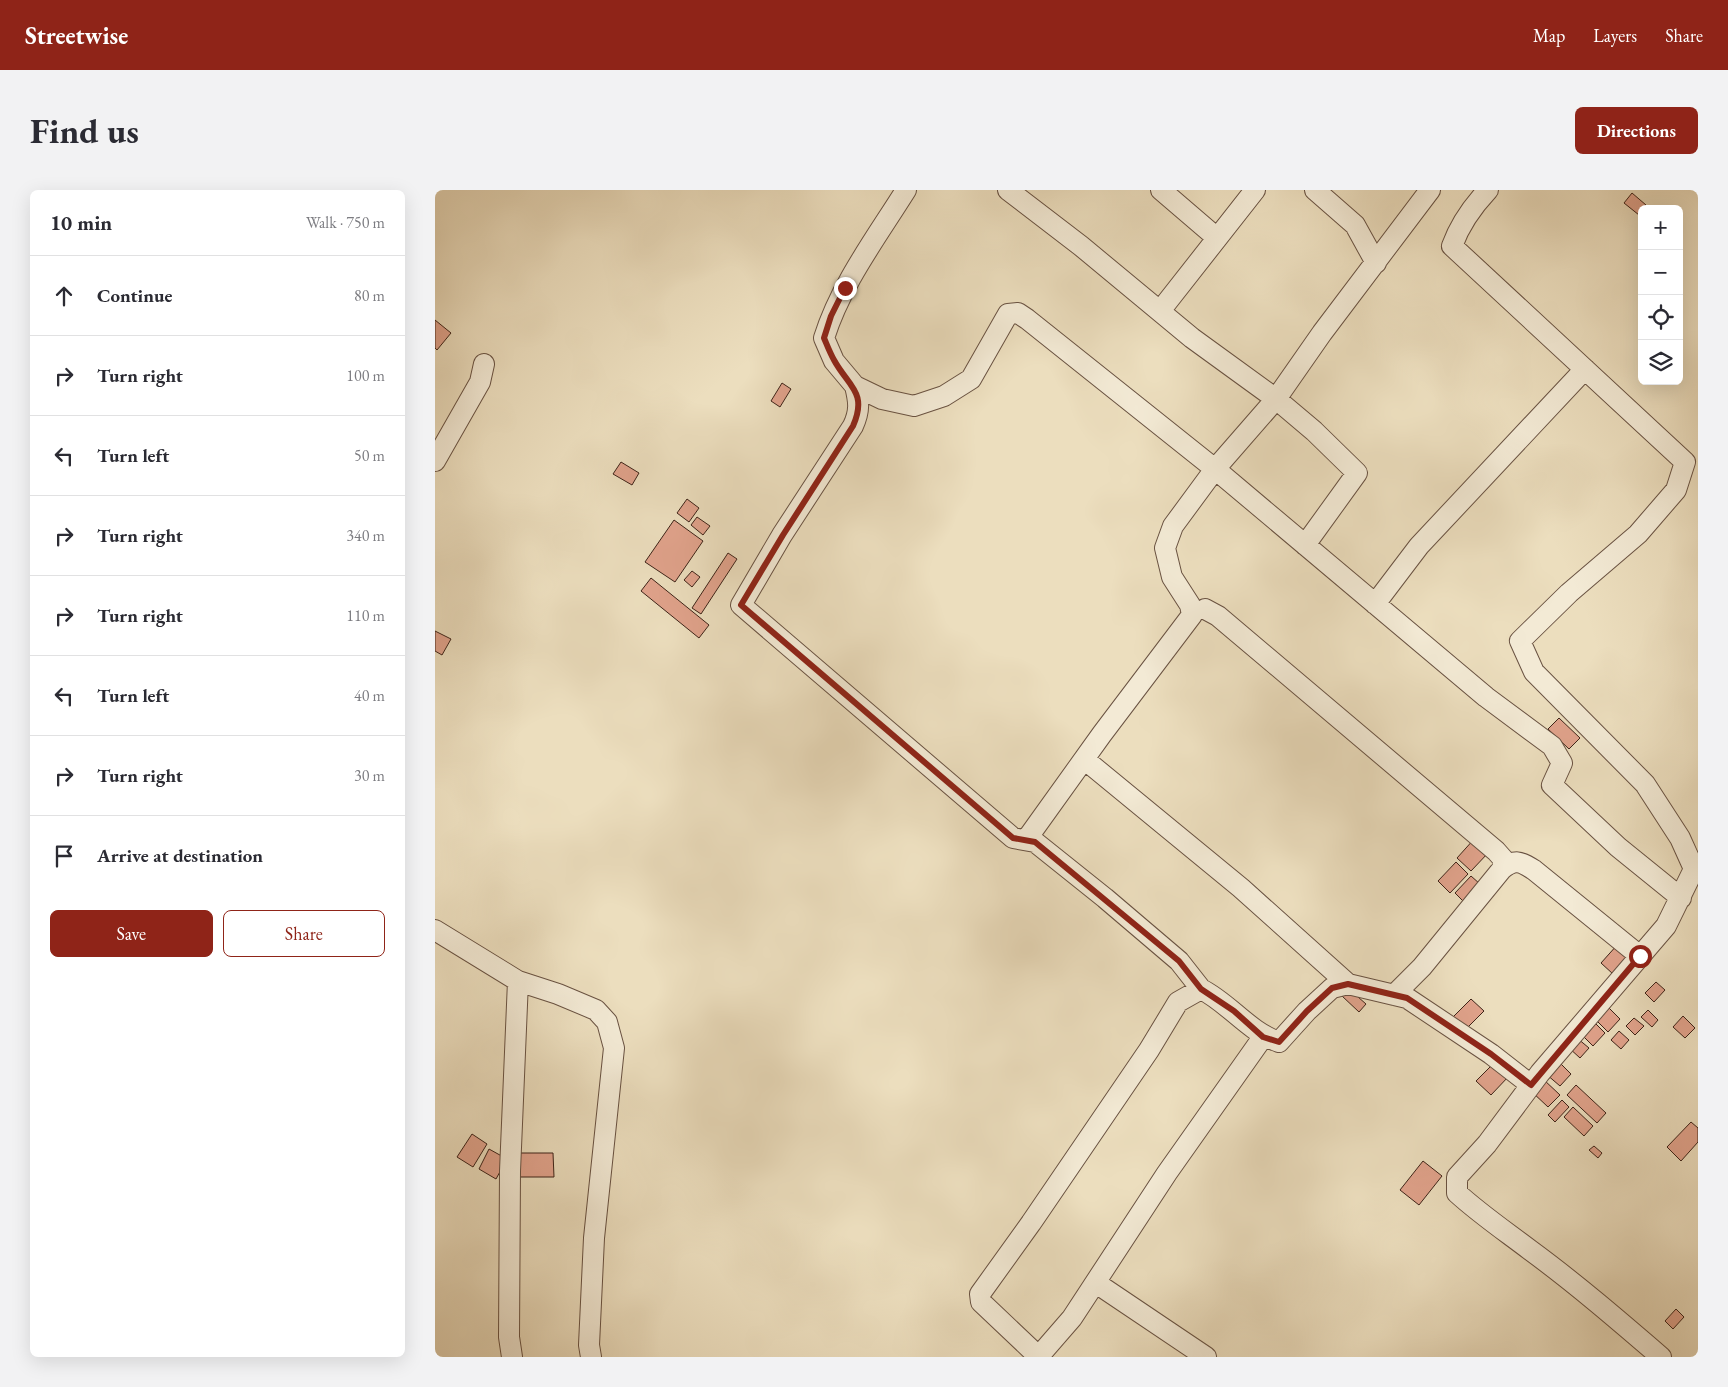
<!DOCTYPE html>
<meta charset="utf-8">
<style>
body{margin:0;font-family:"EB Garamond",serif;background:#f2f2f3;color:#2b2b33}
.controls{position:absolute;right:15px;top:15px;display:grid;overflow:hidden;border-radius:8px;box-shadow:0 5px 20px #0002}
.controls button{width:45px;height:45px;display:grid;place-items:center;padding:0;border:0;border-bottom:1px solid #e1e1e2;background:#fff;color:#2b2b33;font:25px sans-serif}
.stop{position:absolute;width:15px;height:15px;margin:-11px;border:4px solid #8f2418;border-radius:50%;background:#fff}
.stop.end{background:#8f2418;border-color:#fff;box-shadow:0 1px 5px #0008}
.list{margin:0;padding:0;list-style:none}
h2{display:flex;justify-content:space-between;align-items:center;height:65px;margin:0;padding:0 20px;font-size:21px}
h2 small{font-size:16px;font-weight:400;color:#7c7c81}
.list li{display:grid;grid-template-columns:32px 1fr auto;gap:15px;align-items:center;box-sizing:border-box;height:80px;padding:0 20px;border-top:1px solid #e1e1e2}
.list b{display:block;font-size:19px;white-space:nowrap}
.list em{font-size:16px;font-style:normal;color:#7c7c81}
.actions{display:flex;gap:10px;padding:15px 20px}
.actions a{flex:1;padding:11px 0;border:1px solid #8f2418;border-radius:8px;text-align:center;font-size:18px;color:#8f2418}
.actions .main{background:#8f2418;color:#fff}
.icon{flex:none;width:28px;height:28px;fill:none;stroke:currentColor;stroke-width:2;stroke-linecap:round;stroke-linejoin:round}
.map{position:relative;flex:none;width:1263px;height:1167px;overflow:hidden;border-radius:8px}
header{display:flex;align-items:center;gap:30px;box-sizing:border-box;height:70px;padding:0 25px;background:#8f2418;color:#fff}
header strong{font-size:24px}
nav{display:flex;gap:28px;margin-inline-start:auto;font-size:18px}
.intro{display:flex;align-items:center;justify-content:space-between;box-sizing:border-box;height:120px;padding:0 30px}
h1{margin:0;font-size:35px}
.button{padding:12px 22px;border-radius:8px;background:#8f2418;color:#fff;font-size:18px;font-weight:700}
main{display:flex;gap:30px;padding:0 30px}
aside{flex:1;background:#fff;border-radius:8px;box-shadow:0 5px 20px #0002}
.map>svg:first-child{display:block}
</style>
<header>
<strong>Streetwise</strong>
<nav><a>Map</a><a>Layers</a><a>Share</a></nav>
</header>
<div class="intro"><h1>Find us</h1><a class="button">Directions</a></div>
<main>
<aside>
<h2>10 min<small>Walk · 750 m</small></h2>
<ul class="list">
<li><svg class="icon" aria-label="ahead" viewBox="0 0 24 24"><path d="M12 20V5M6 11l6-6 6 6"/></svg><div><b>Continue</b></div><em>80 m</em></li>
<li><svg class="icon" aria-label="right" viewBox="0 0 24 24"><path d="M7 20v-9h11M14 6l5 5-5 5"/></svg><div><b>Turn right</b></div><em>100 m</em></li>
<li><svg class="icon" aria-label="left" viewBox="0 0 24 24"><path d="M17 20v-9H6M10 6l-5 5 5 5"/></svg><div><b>Turn left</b></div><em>50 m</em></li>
<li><svg class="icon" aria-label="right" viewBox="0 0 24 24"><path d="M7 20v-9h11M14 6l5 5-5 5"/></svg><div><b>Turn right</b></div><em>340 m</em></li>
<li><svg class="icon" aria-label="right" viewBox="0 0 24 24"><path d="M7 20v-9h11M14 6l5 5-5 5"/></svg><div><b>Turn right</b></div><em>110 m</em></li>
<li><svg class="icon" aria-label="left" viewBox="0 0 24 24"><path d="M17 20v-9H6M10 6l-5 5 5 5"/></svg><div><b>Turn left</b></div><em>40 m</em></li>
<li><svg class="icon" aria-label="right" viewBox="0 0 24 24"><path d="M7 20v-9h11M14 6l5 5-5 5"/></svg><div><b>Turn right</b></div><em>30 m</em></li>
<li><svg class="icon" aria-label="arrive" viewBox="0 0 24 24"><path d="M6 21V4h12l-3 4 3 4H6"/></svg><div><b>Arrive at destination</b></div></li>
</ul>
<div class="actions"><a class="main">Save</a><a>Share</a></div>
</aside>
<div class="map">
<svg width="1263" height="1167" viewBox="0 0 1263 1167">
<rect width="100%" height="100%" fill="#ecdebe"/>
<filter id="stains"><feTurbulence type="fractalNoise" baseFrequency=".004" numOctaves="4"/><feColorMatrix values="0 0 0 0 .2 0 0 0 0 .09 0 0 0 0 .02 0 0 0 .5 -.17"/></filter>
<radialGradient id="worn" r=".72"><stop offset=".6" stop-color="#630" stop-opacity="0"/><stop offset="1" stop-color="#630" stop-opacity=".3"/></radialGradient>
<path fill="#e1a38c" stroke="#3d2318" d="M 1197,3 L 1211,15 L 1204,25 L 1189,13 Z
M 0,130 L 16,143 L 2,160 L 0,158 Z
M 347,193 L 356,199 L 345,217 L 336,211 Z
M 186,272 L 204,283 L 197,295 L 178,284 Z
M 252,309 L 264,318 L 254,332 L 242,323 Z
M 262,327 L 275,336 L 268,345 L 256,335 Z
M 239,330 L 268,351 L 240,392 L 210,372 Z
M 293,363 L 302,369 L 266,424 L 257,418 Z
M 257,381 L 265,387 L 257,397 L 249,390 Z
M 216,388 L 274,435 L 264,448 L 206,401 Z
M 0,441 L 16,449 L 7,465 L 0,461 Z
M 1124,528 L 1145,548 L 1134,559 L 1113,539 Z
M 1040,648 L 1054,662 L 1036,681 L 1022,668 Z
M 1021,672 L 1033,684 L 1015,703 L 1003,691 Z
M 1036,686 L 1045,694 L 1029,712 L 1020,703 Z
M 1183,754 L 1195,765 L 1178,784 L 1166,773 Z
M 1221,792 L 1230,800 L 1219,812 L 1210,803 Z
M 914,799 L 931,814 L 924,822 L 907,806 Z
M 1036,809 L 1049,821 L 1030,840 L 1017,828 Z
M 1172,816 L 1185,829 L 1173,842 L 1160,829 Z
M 1213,820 L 1223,830 L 1217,837 L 1206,827 Z
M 1248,826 L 1260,838 L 1250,848 L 1238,837 Z
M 1199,828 L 1209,836 L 1200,845 L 1191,836 Z
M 1158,831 L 1170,843 L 1158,856 L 1146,844 Z
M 1184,841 L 1194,850 L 1186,859 L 1176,850 Z
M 1142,848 L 1154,858 L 1145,868 L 1133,857 Z
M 1123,871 L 1136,884 L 1125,896 L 1111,884 Z
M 1059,873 L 1074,886 L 1056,905 L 1041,891 Z
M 1108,889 L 1125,905 L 1113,917 L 1096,901 Z
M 1141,895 L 1171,923 L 1162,933 L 1132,905 Z
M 1127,910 L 1134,917 L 1120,932 L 1113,925 Z
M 1138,917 L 1158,936 L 1149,946 L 1129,927 Z
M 1256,932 L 1263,938 L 1263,952 L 1246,971 L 1232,957 Z
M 37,944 L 52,954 L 38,977 L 22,967 Z
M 1159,956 L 1167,963 L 1163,968 L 1154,960 Z
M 54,959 L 72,969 L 61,989 L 44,979 Z
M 84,963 L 118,963 L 119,987 L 84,987 Z
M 988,971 L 1007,986 L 984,1015 L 965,1000 Z
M 1241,1119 L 1249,1127 L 1238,1139 L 1230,1131 Z"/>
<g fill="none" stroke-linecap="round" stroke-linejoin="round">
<g stroke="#695242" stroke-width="22">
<path id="minor" d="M 471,0 C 441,48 406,94 389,148 L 399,171 L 420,196 L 447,209 L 479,216 L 509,206 L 536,189 L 573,124 L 583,123 L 592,129 L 780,279 L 1051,507 L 1117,556 L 1127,573 L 1117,595 L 1183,657 L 1246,708
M 573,0 L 646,56 L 757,148 L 841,209 L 879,241 L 922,283 L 870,355
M 726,0 L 782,48
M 880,0 L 920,35 L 941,73
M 1053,0 C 1037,17 1025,34 1017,56 L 1250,272 L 1241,300 L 1203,344 L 1134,403 L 1085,451 L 1099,482 L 1210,594 L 1245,648 L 1259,679 L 1231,736 L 1105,883 L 1052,954 L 1022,987 L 1022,1003 C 1045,1024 1070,1041 1095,1060 C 1140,1093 1183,1130 1226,1167
M 725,121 L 820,0
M 420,196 C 424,212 425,221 418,236 L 347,345 L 306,415 L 578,648 L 600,652 L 670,708 L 744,771 L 766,799
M 0,271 L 45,192 L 49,174
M 940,414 L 984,356 L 1150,179
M 770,419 L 783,426 L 1061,661 L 1069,670 L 1067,679
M 649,569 L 806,698 L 913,794
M 591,650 L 667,544 L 757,425 L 755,415 L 737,387 L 730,358 L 738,336 L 780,279 L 841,209 L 887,143 L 995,0
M 0,740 L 83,791 L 123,804 L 161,820 L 172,832 L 179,858 L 159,1048 L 154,1155 L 156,1167
M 959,805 L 987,777 L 1067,679 C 1080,669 1085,671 1099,680 L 1205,766
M 661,1093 L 771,1167
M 604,1166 L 637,1128 L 732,983 L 828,847
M 77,1167 L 74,1147 L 75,981 L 83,791
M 604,1167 L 546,1112 L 545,1104 L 596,1033 L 714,860 L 743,812 L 766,799 C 794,813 814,842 844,852 L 872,821 L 897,798 L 913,794 L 972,808 L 1056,864 L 1096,895"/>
</g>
<use href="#minor" stroke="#f3ead5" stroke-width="20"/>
</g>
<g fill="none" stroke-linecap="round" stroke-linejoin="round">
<path stroke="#8f2418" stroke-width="6" d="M 410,98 L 396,126 L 389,148 C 392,155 395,163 399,170 C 413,196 433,202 418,236 L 348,345 L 306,415 L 578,648 L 600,652 L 744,771 L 766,799 L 799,821 L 828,847 L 844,852 L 872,821 L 897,798 L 913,794 L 972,808 L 1056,864 L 1096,895 L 1205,766"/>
</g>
<rect width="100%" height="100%" filter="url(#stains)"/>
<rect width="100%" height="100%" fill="url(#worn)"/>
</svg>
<div class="controls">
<button>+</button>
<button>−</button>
<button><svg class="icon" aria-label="locate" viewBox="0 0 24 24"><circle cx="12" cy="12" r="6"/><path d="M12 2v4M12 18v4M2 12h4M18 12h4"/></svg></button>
<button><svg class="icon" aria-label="layers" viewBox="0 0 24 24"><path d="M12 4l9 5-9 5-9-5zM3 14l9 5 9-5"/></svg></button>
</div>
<div class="stop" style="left:1205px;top:766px"></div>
<div class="stop end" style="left:410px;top:98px"></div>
</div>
</main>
